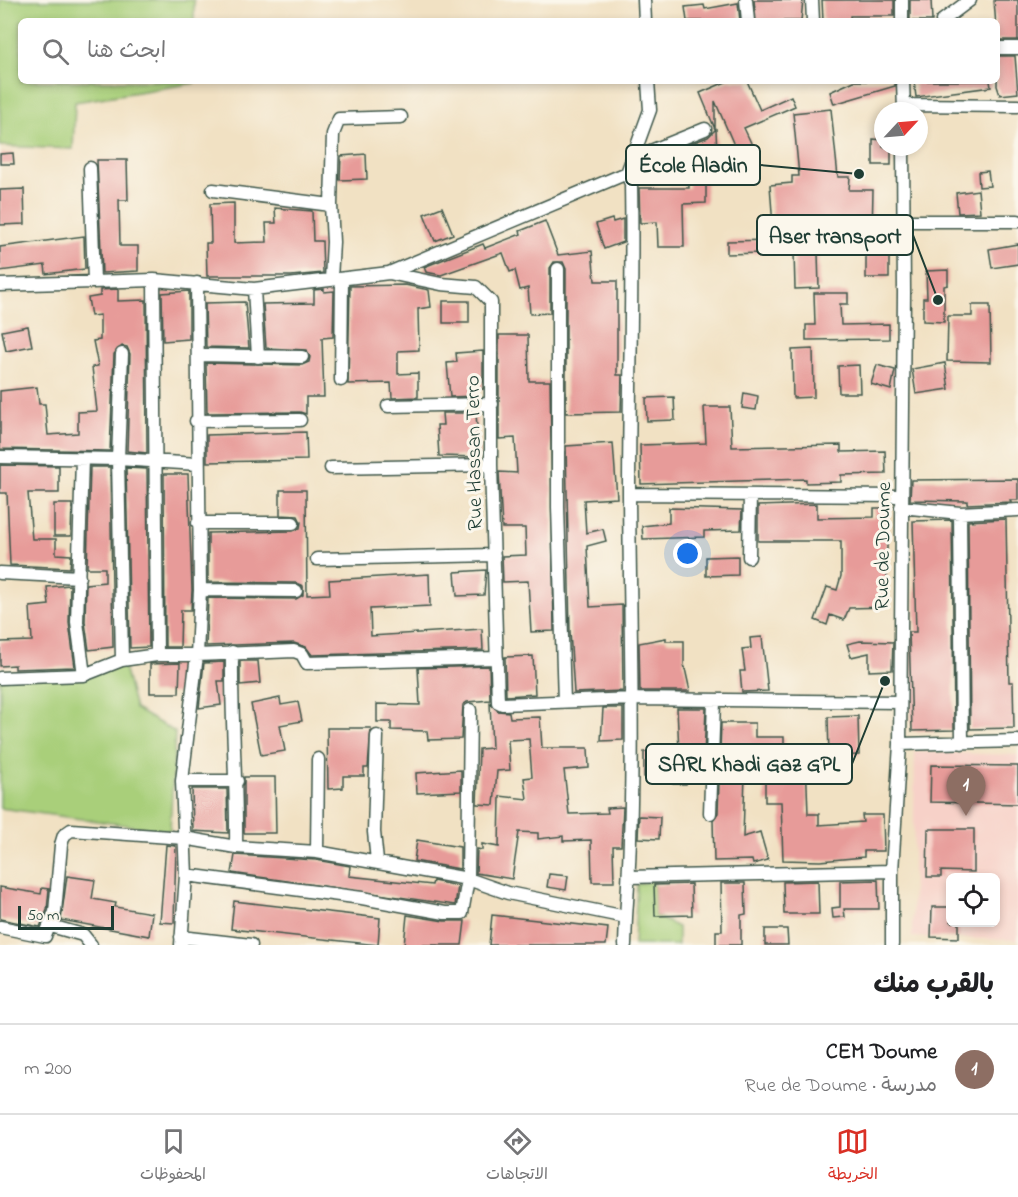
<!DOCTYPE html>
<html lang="ar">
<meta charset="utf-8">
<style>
body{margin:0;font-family:"Indie Flower","Playpen Sans Arabic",sans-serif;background:#f2f2f2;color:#202124;direction:rtl}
.controls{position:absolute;right:18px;bottom:18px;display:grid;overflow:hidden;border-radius:9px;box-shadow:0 3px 9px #0003}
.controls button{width:54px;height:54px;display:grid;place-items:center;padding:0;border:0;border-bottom:2px solid #e0e0e0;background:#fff;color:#202124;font:30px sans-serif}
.compass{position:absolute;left:874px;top:102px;width:54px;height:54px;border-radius:50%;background:#fff;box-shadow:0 3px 9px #0003;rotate:64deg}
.scale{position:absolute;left:18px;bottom:15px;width:96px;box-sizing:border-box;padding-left:6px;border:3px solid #1f3d34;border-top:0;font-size:16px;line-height:21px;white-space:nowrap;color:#1f3d34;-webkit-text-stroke:4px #fbf7ec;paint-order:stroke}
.you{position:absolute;left:688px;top:554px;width:21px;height:21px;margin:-15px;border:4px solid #fff;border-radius:50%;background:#1a73e8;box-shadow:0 0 0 9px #1a73e833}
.badge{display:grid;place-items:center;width:39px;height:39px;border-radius:50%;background:#d93025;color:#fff;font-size:20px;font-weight:700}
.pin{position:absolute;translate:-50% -50px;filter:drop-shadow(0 2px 3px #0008)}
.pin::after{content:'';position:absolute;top:32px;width:21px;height:18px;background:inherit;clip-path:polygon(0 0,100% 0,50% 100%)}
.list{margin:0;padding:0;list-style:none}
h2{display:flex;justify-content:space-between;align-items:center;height:78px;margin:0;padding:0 24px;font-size:26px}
h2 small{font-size:20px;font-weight:400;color:#757577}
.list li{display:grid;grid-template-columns:39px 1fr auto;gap:18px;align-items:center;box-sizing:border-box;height:90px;padding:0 24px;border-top:2px solid #e0e0e0}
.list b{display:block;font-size:22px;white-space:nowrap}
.list p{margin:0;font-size:20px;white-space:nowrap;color:#757577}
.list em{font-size:20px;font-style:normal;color:#757577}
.icon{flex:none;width:33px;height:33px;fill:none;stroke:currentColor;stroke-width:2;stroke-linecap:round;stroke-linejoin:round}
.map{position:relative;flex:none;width:1018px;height:945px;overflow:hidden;direction:ltr}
.search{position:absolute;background:#fff;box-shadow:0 3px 9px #0003;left:18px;right:18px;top:18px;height:66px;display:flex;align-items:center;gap:15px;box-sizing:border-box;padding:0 21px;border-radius:9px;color:#757577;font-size:22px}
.sheet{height:168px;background:#fff}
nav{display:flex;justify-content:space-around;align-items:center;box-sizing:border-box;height:84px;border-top:2px solid #e0e0e0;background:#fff;font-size:16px;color:#757577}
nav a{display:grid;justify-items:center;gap:3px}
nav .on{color:#d93025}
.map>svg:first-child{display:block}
</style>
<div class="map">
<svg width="1018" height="945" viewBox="0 0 1018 945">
<rect width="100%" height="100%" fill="#fbf7ec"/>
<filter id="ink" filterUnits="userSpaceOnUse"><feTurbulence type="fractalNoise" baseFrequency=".0167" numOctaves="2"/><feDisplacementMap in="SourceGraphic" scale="12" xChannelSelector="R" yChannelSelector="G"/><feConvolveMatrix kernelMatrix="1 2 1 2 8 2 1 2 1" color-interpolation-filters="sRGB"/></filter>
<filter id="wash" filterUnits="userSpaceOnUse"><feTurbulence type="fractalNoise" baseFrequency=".008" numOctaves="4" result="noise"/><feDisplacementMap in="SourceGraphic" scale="24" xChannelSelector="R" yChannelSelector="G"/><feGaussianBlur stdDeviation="1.35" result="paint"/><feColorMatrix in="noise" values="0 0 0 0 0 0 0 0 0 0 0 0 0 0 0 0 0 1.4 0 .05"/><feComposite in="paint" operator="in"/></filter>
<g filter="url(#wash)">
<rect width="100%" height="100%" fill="#f1e1c3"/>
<path fill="#f7d1c8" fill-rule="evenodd" d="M 915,752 L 1018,755 L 1018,940 L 912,937 ZM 950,878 L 996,878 L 996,922 L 950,922 Z"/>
<path fill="#a9cf7a" stroke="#648657" stroke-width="1.5" d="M 0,0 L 194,0 L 194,21 L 21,21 L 21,81 L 194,81 L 194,83 L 75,102 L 73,149 L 0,146 Z
M 123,663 L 135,709 L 175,732 L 170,831 L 0,808 L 0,674 L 66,671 Z
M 654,881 L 655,916 L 678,927 L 678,945 L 634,945 L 637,884 Z"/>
<g id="blocks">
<path fill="#e79b99" d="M 754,0 L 803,0 L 801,21 L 756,21 Z
M 822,0 L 894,0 L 894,16 L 850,16 L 850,21 L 823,21 Z
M 910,0 L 931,0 L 932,21 L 910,21 Z
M 994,0 L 1018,0 L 1018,40 L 997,40 Z
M 738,3 L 740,21 L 687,21 L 685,7 L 704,5 L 705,9 Z
M 997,56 L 1015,56 L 1018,93 L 1000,95 L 997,86 Z
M 728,81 L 747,81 L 760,110 L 791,96 L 795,106 L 744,128 L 752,145 L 737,152 L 715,101 L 715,129 L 700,93 Z
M 854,81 L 895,81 L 895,86 L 834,104 L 830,92 Z
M 914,81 L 990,81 L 991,87 L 916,97 Z
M 831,109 L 838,177 L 850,177 L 849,190 L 873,190 L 872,234 L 889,234 L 889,278 L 866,278 L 866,248 L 840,248 L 840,253 L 818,253 L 819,288 L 795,289 L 794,252 L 727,254 L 727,241 L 774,240 L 770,185 L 792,183 L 792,176 L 799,176 L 793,113 Z
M 716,129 L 718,183 L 706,183 L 706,203 L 683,204 L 684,247 L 658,247 L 657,222 L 640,223 L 639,188 L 689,188 L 687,145 L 708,137 Z
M 873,139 L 883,140 L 883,147 L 891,147 L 891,165 L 873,165 Z
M 13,153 L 14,164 L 0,164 L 0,154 Z
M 366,154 L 367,179 L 340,180 L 341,156 Z
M 97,160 L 127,160 L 128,200 L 119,200 L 120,246 L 138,246 L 138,271 L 102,273 Z
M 988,171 L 990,186 L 979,187 L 978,172 Z
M 24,189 L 25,224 L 0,225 L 0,190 Z
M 978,190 L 980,212 L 958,213 L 956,193 Z
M 234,203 L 234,243 L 267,242 L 266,223 L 276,223 L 275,208 L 312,211 L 313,241 L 322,241 L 323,273 L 291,276 L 207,276 L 206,243 L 211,243 L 210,204 Z
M 442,207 L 453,234 L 435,241 L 424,214 Z
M 612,219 L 613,222 L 623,219 L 623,242 L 604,249 L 596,224 Z
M 545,221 L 558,255 L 592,251 L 595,281 L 617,281 L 617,375 L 622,375 L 621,412 L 566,413 L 566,269 L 563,262 L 554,262 L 550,268 L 550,313 L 530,314 L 528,288 L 520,290 L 515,270 L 510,272 L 503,253 L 441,275 L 426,272 L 424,267 L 483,244 L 485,248 L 521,234 L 520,231 Z
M 84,236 L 85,269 L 46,274 L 45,265 L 0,271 L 0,247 Z
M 1018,244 L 1018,264 L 992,268 L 989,249 Z
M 948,270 L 948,285 L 944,286 L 944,322 L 923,321 L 923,298 L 927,298 L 926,271 Z
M 405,285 L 429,290 L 431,307 L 418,309 L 419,350 L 398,351 L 398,374 L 418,373 L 418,397 L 392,398 L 391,383 L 348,384 L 350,286 Z
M 118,289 L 118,301 L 146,300 L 147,453 L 127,451 L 130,354 L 127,347 L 122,346 L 114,354 L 110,451 L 0,449 L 0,391 L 37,387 L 39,404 L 45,404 L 48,435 L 78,433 L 78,412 L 97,411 L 92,367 L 98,366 L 93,341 L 100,340 L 100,315 L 91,316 L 88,298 L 100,296 L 100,290 Z
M 324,289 L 324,292 L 334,291 L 333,337 L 322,338 L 324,397 L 306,397 L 306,414 L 300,412 L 207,413 L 206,363 L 302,365 L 309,362 L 310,357 L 306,350 L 266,348 L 263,304 L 314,303 L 314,290 Z
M 189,291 L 189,339 L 163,341 L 162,293 Z
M 814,293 L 848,293 L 848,304 L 840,304 L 841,325 L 889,324 L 889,339 L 806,340 L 806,325 L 815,325 Z
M 443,301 L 469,301 L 469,323 L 443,323 Z
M 245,302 L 249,348 L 206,347 L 205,303 Z
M 972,305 L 990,305 L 991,362 L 947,361 L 948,316 L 972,316 Z
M 28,326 L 32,346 L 6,351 L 2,331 Z
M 499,335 L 528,335 L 529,381 L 550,381 L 554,631 L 531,632 L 528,581 L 503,582 L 502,556 L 526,555 L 525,528 L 502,528 L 499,472 L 517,473 L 515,438 L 499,439 Z
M 813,349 L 814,397 L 793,398 L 792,350 Z
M 483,351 L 483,389 L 475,390 L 476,396 L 450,397 L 447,363 L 457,362 L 456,353 Z
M 945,363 L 949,389 L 916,394 L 912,369 Z
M 859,365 L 860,393 L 839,393 L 838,366 Z
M 877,365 L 895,370 L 891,390 L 871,384 Z
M 744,393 L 758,396 L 756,410 L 742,408 Z
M 674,397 L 675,420 L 647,421 L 646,398 Z
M 704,407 L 730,407 L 732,447 L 841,445 L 841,452 L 885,451 L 886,474 L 841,475 L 841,482 L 806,483 L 806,479 L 641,484 L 640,445 L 706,443 Z
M 442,413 L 476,413 L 479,457 L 439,456 L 437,425 L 443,425 Z
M 306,432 L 307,460 L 207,462 L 207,435 Z
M 613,443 L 617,498 L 584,500 L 586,533 L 603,529 L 606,541 L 587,546 L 590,607 L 622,605 L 623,691 L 574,693 L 570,631 L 566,446 Z
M 0,465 L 59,466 L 59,493 L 28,493 L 32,539 L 56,539 L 56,554 L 71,555 L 70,568 L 10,565 L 7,493 L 0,493 Z
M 90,467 L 110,467 L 113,647 L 89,650 L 85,622 L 86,584 L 105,582 L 105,568 L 87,568 Z
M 126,468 L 147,469 L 149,647 L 130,648 Z
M 164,474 L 188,474 L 192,590 L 191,610 L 181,610 L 180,647 L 165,647 Z
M 1018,479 L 1018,500 L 1010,500 L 1011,502 L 967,504 L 967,501 L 910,500 L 911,480 Z
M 280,490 L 306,490 L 307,595 L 330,594 L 329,580 L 429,574 L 430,606 L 370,609 L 371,636 L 482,629 L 483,650 L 312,655 L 306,647 L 294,643 L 206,646 L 208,598 L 296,599 L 303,595 L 303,586 L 296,583 L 208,582 L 208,533 L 293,531 L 300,528 L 301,522 L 298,516 L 280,515 Z
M 54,504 L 72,504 L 71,536 L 54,536 Z
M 817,504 L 817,518 L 874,517 L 874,508 L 887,508 L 887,607 L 849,608 L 844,620 L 830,615 L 827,625 L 815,620 L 827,587 L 837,590 L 841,576 L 841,541 L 758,541 L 758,506 Z
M 669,508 L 742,510 L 741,530 L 704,531 L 704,537 L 643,539 L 642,526 L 669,523 Z
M 1006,519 L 1009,682 L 1013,682 L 1014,728 L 970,729 L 968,521 Z
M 952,520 L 954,730 L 912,731 L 909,632 L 916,632 L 913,521 Z
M 738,556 L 738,575 L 706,576 L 706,557 Z
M 486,570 L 484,595 L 457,596 L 455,572 Z
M 70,585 L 69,623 L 75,667 L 15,669 L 15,665 L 0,666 L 0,642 L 32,641 L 30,607 L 49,605 L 47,587 Z
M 762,637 L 768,691 L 742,692 L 740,671 L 745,671 L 742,649 L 751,648 L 750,638 Z
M 666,638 L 666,641 L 684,641 L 684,664 L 690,691 L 640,691 L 639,643 Z
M 860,641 L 893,642 L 892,670 L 869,671 L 869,653 L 851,657 L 847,644 Z
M 533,656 L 535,694 L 506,696 L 505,657 Z
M 240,661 L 258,661 L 260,683 L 240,685 Z
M 224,662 L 224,681 L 218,681 L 221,705 L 199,708 L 204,663 Z
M 180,663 L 179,693 L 150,693 L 150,664 Z
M 489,666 L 490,700 L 467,702 L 463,705 L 461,739 L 428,740 L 427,731 L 391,730 L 391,722 L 377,722 L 377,704 L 420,705 L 418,668 Z
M 280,698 L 281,705 L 298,702 L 302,721 L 280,725 L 285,751 L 261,755 L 251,704 Z
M 490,703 L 498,711 L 509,712 L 510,718 L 540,717 L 542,748 L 588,748 L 589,768 L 564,770 L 569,814 L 608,813 L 607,808 L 623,807 L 621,846 L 613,846 L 614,882 L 592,882 L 591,840 L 563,841 L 563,836 L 538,839 L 538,833 L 519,832 L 512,879 L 476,873 L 477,849 L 482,850 L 482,844 L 499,847 L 500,796 L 527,799 L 524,778 L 532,777 L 529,739 L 508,740 L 510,770 L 497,771 L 494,805 L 477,804 L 479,749 L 492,748 Z
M 603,708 L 623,708 L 623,740 L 601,741 Z
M 677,708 L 706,708 L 704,756 L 686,757 L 686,784 L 673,784 L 673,776 L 644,777 L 644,752 L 679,751 Z
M 858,716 L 859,755 L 829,756 L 828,717 Z
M 721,723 L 755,723 L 755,737 L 784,737 L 784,758 L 806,758 L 808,814 L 819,814 L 819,825 L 863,822 L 862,815 L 883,815 L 884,851 L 864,851 L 864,857 L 820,861 L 783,860 L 781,802 L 765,802 L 765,775 L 745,775 L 743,837 L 760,832 L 768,860 L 753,864 L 752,860 L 714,861 L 713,820 L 718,813 Z
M 327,728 L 371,728 L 368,768 L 364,768 L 364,776 L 343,776 L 343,788 L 328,789 Z
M 931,765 L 1018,766 L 1018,804 L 930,802 Z
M 461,770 L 461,791 L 417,793 L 416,773 Z
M 244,777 L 275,777 L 276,833 L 244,833 Z
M 192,789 L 227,789 L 228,833 L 193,831 Z
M 639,816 L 660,817 L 659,839 L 638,838 Z
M 928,829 L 974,829 L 974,872 L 941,871 L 941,877 L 927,877 Z
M 417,840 L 460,847 L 460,869 L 414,861 Z
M 166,845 L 176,846 L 174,923 L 160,922 Z
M 235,855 L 316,860 L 350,866 L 349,876 L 432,885 L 433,881 L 458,886 L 455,905 L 232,873 Z
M 549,874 L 568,876 L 566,890 L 547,887 Z
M 67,876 L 95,880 L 92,899 L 116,903 L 115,907 L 152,913 L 149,936 L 61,920 Z
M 878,880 L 879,909 L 844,909 L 845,917 L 833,918 L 832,908 L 840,907 L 840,881 Z
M 818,881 L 819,914 L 784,914 L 783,882 Z
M 721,883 L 745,883 L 746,914 L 741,915 L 741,945 L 716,945 L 716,931 L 722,931 Z
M 691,884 L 692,915 L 655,916 L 654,885 Z
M 0,887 L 41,894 L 42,888 L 49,889 L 47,910 L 40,927 L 0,919 Z
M 234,901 L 380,918 L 378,945 L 231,929 Z
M 932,907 L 951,907 L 951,922 L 959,922 L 959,938 L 931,937 Z
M 407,915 L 444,921 L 465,921 L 462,945 L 404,945 Z
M 492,915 L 608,928 L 606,945 L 489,945 Z
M 765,929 L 787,929 L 788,945 L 765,945 Z"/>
</g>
</g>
<g filter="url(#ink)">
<use href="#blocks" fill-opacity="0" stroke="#3e5649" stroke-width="1.5"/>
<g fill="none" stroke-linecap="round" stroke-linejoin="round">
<g stroke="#3e5649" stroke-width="15">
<path id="minor" d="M 644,0 L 645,21
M 746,0 L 748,21
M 812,0 L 813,21
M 902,0 L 902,21
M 942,21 L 970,0
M 997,48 L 1018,48
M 903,81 L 904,111
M 904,105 L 1018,106
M 631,159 L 705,129
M 90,168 L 94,281
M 627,173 L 650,110 L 648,81
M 213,190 L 331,205 L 333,242 L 331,280
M 331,205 L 333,134 L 339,119 L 401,117
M 901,221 L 1018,221
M 558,269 L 558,507 L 564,702
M 154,280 L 157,655 L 197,655 L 182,781 L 237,781
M 197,283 L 200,590 L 197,655 L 294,651 L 302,654 L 307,663 L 497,658
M 0,285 L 154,280 L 254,289 L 389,273 L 441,284 L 476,287 L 491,302 L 491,465 L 498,702 L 502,704 L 633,699 L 899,702
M 254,289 L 258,357
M 199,355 L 302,357
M 341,380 L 342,279
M 388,406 L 492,404
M 196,421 L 300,420
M 0,457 L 118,459 L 198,464
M 82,459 L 77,622 L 84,675
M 331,468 L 491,465
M 629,494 L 902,496
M 901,507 L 960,513 L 1018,510
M 960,513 L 962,743
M 198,523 L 293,523
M 749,557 L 750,495
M 317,559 L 494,555
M 0,573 L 79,577
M 200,590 L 296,591
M 232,652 C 231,717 237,782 236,847
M 122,660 L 118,459 L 122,354
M 0,678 L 84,675 L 122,660 L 157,655
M 900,744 L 1018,741
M 710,813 L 714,702
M 317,852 L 318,759
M 377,861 L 374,832 L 377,736
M 186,875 L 362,898 L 445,913 L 462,913 L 468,879 L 470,710
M 629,877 L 892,871
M 51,926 L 83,935 L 91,945
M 0,927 L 45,936 L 55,912 L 61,845 L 64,835 L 71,830 L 184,838 L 236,847 L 317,852 L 468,879 L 508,893 L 626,917 C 636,776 630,635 629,494 C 629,390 633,287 631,184 L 627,173 L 389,273
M 181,937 L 251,945
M 181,945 L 186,875 L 182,781
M 625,945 L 626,917
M 892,945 L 892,871 L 900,744 L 904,293 L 903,147"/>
</g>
<use href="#minor" stroke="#fff" stroke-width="12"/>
</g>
</g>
<g text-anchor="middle" stroke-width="6" stroke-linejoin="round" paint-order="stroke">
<g font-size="21" fill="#1f3d34" stroke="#fbf7ec">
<text transform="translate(473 453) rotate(-91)" y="7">Rue Hassan Terro</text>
<text transform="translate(882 546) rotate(-89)" y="7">Rue de Doume</text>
</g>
</g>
<path fill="none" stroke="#1f3d34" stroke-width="2" d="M859 174L760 165M938 300L913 235M885 681L852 764"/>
<g fill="#1f3d34" stroke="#fbf7ec" stroke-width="2">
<circle cx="859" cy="174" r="6"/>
<circle cx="938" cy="300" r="6"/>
<circle cx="885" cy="681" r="6"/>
</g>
<g fill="#fbf7ec" stroke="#1f3d34" stroke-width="2">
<rect x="626" y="145" width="134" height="40" rx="6"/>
<rect x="757" y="215" width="156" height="40" rx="6"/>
<rect x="646" y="744" width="206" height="40" rx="6"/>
</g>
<g font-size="22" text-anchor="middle" font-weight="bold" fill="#1f3d34">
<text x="693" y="172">École Aladin</text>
<text x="835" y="243">Aser transport</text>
<text x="749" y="771">SARL Khadi Gaz GPL</text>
</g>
</svg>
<div class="controls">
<button><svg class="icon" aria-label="locate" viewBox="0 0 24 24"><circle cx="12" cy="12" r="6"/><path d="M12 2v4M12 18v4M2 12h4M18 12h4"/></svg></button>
</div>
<svg class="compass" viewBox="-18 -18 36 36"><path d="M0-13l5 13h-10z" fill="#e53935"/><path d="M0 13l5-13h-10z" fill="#757577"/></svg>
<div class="scale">50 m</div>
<div class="you"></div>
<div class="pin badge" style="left:966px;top:816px;background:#8d6e63">1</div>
<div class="search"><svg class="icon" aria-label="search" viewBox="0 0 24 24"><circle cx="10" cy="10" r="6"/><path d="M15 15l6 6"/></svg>ابحث هنا</div>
</div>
<section class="sheet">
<h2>بالقرب منك<small></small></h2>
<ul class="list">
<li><span class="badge" style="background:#8d6e63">1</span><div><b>CEM Doume</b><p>مدرسة · Rue de Doume</p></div><em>200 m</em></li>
</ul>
</section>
<nav>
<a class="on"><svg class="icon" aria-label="map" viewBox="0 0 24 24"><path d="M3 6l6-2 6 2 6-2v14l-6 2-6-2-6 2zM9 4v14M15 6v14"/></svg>الخريطة</a>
<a><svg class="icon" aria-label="directions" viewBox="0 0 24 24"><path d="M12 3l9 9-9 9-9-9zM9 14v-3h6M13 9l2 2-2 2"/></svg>الاتجاهات</a>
<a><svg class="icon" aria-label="saved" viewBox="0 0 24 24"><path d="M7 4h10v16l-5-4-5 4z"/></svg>المحفوظات</a>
</nav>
